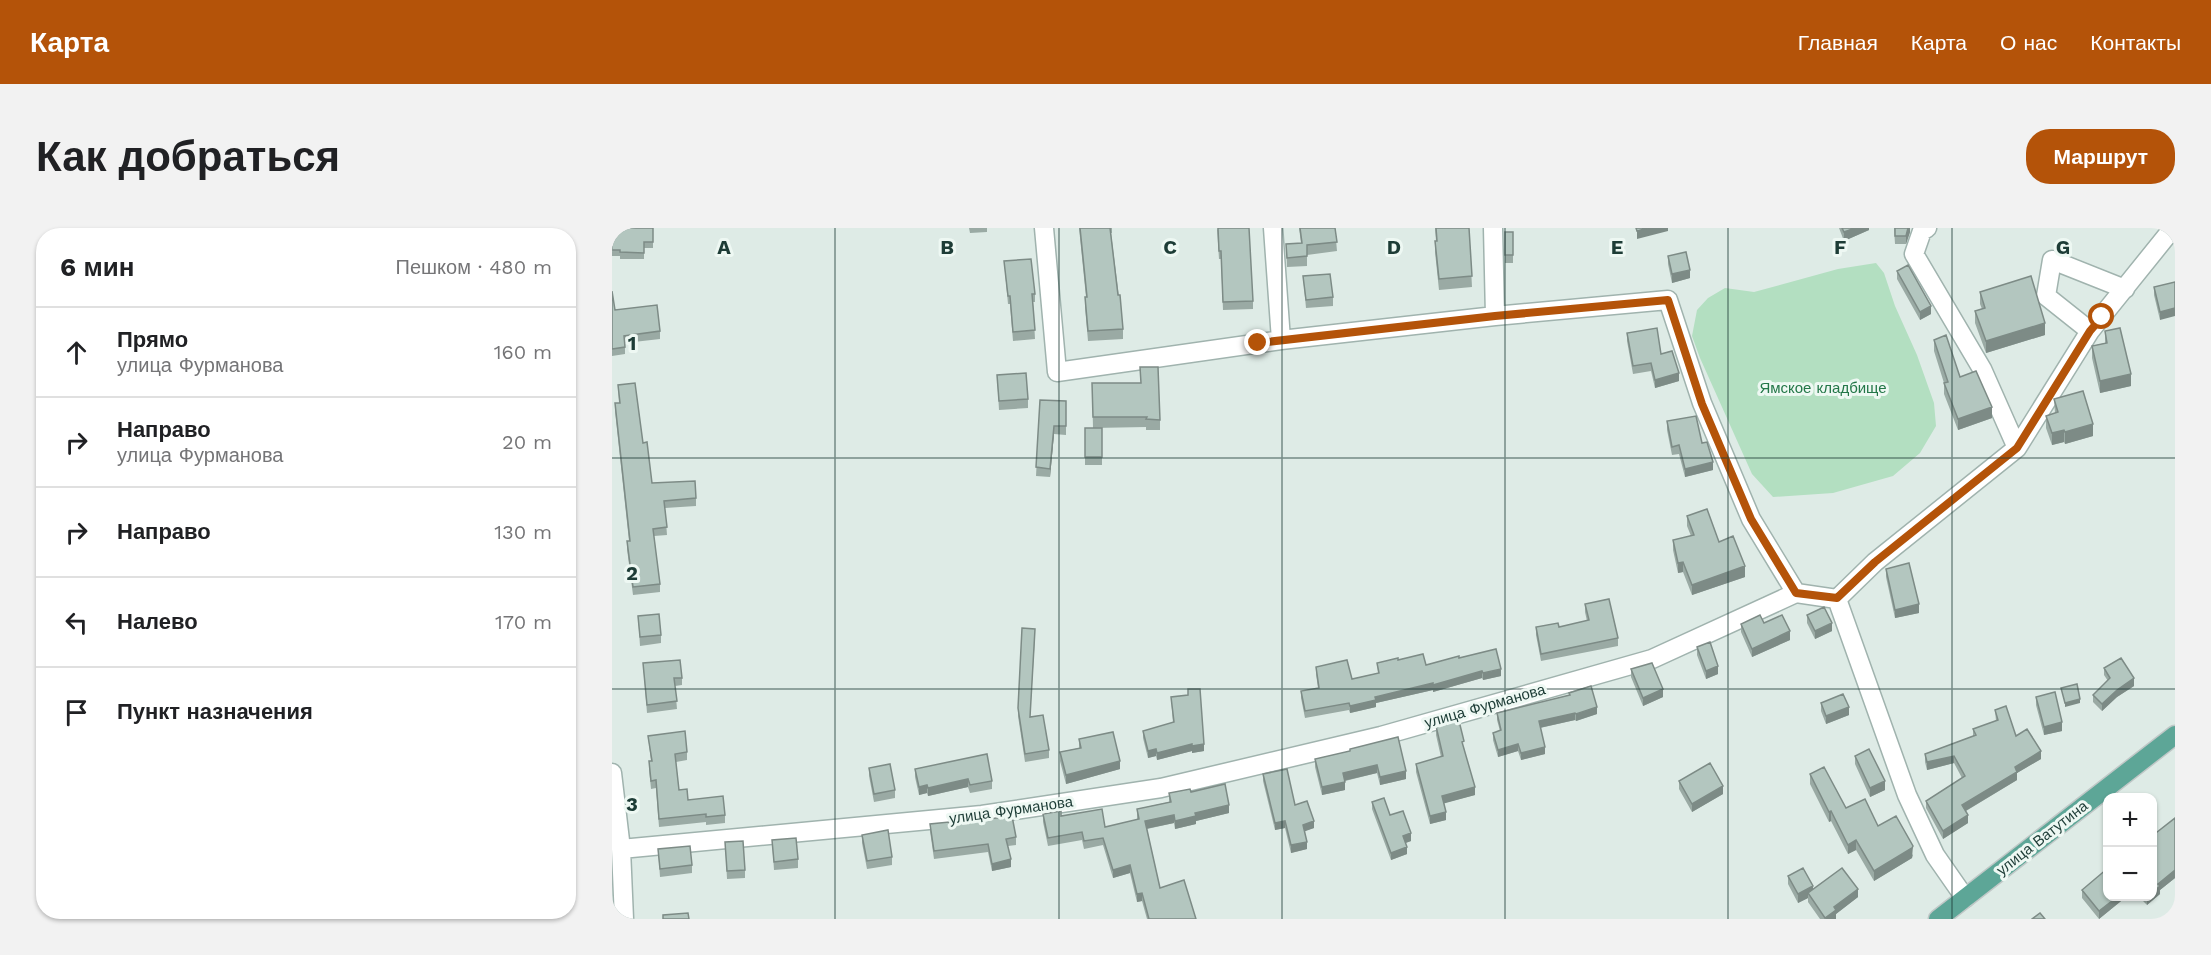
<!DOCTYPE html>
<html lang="ru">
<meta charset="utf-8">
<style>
body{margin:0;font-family:"Work Sans",sans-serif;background:#f2f2f2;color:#202124}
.controls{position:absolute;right:18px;bottom:18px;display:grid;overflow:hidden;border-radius:12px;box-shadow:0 2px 4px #0004}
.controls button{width:54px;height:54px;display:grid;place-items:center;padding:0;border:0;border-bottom:2px solid #e0e0e0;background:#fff;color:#202124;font:30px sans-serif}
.stop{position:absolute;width:18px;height:18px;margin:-14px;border:4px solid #b45309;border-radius:50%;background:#fff}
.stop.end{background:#b45309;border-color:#fff;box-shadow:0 2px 6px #0008}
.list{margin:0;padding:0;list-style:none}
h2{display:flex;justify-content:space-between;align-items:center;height:78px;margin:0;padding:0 24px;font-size:26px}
h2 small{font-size:20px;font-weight:400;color:#757577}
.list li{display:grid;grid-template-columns:39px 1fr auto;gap:18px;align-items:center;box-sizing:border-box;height:90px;padding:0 24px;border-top:2px solid #e0e0e0}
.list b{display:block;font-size:22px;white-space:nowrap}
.list p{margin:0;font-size:20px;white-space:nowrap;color:#757577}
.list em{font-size:20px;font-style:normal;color:#757577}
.icon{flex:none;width:33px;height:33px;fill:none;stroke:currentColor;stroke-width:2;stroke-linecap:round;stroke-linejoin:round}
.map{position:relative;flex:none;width:1563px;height:691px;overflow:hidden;border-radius:24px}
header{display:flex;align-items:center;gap:36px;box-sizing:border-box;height:84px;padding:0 30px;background:#b45309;color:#fff}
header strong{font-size:28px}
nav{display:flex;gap:33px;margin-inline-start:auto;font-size:21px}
.intro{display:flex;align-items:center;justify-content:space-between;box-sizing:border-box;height:144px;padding:0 36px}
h1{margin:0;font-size:42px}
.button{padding:15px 27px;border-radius:24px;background:#b45309;color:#fff;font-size:21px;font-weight:700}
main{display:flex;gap:36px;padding:0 36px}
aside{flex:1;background:#fff;border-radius:24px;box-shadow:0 2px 4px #0004}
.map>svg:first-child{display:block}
</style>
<header>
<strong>Карта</strong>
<nav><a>Главная</a><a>Карта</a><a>О нас</a><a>Контакты</a></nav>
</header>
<div class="intro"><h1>Как добраться</h1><a class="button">Маршрут</a></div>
<main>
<aside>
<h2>6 мин<small>Пешком · 480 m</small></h2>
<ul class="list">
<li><svg class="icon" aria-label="ahead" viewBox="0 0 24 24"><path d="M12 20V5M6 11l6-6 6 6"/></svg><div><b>Прямо</b><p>улица Фурманова</p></div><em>160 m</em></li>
<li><svg class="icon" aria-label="right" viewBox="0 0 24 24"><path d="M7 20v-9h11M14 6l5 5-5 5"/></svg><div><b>Направо</b><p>улица Фурманова</p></div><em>20 m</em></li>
<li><svg class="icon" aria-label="right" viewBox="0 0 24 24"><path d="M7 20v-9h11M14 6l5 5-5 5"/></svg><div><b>Направо</b></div><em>130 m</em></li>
<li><svg class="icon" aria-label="left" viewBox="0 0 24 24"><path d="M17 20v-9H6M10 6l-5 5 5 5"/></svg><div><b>Налево</b></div><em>170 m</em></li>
<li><svg class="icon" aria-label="arrive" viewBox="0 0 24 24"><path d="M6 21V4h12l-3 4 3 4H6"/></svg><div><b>Пункт назначения</b></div></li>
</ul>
</aside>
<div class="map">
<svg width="1563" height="691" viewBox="0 0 1563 691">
<rect width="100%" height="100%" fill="#deebe6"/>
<path fill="#b3dfc1" d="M 1264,35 L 1272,45 L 1283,78 L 1305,127 L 1322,175 L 1324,198 L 1308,225 L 1281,248 L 1221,265 L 1161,269 L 1140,246 L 1088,130 L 1080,108 L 1085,82 L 1096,70 L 1113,60 L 1142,64 L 1226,41 Z"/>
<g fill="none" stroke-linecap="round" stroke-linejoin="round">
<g stroke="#a0b3ae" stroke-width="21">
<path id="minor" d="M 432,0 L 445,144 L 669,112 L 883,88 L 1056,72 L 1090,175 L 1139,291 L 1184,365
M 661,0 L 669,112
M 881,0 L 883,88
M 1315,0 L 1310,3 L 1302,26 L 1370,141 L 1405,220
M 1478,103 L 1434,68 L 1440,32 L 1513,61
M 1225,371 L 1263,334 L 1405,220 L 1478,103 L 1561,0
M 1225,371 L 1295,567 L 1323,627 L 1353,670
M 0,545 L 9,621 L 12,691
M 9,621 L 370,587 L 549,560 L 769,508 L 1040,431 L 1184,365 L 1225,371"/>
</g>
<g stroke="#c0c8c7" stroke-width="21">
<path id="major" d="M 1326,691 L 1563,507"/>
</g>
<use href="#minor" stroke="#fff" stroke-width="18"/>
<use href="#major" stroke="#5da697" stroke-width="18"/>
</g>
<path fill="#9aaaa4" d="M 0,0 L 41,0 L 41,20 L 32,20 L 32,31 L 8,31 L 8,28 L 0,28 Z
M 357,0 L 375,0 L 375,4 L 358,5 Z
M 467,0 L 500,0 L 500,5 L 499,5 L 511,101 L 511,111 L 476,113 L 473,79 L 473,69 L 474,69 Z
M 605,0 L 641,73 L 641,81 L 611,82 L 609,31 L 607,31 Z
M 687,0 L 723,0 L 725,23 L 695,27 L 695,38 L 675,39 L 674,16 L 689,15 Z
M 823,0 L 857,0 L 860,59 L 827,62 L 823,24 L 823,13 L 824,13 Z
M 1227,0 L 1257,0 L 1257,2 L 1232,13 Z
M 1282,0 L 1298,0 L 1298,4 L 1294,16 L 1283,16 Z
M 893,4 L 901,4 L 901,35 L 893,35 Z
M 1056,28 L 1078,50 L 1060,55 L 1056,36 Z
M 392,33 L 423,66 L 423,74 L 421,74 L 423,111 L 401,113 L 398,76 L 396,76 Z
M 1285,43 L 1319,86 L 1308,92 L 1285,51 Z
M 691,48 L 721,69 L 721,78 L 694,80 Z
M 1563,54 L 1548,92 L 1542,67 L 1542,59 Z
M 0,63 L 3,82 L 48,103 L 48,111 L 13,115 L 13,126 L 0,128 Z
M 1368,64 L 1433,107 L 1374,125 L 1363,95 L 1363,83 L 1370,81 L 1368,76 Z
M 1493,103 L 1519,158 L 1488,165 L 1480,130 L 1480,118 L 1493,115 Z
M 1015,105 L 1049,126 L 1067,153 L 1043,160 L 1039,143 L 1021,146 L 1015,113 Z
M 1322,112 L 1348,149 L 1380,190 L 1346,202 L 1332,166 L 1332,155 L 1322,123 Z
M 385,147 L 416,171 L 416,180 L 387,182 Z
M 480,155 L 548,192 L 548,202 L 534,202 L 534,199 L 481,200 Z
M 6,157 L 31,215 L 40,255 L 84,270 L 84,278 L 53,280 L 55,307 L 42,308 L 48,356 L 48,364 L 21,367 L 15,321 L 15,313 L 17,313 L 3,183 L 3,175 L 7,175 Z
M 1442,171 L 1481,208 L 1453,216 L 1452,214 L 1440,217 L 1434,200 L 1434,188 L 1443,185 Z
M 428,172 L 454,173 L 454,207 L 442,206 L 438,249 L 424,248 Z
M 1055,193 L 1090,215 L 1101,242 L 1073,249 L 1067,226 L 1060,227 L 1055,202 Z
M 473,200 L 490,200 L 490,237 L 473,237 Z
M 1075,288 L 1107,314 L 1133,349 L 1080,367 L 1071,344 L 1066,345 L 1061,322 L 1061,312 L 1079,308 L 1075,298 Z
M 1274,341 L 1307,385 L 1283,390 L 1274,349 Z
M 973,376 L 1006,410 L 1006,418 L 929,433 L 924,407 L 924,399 L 947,399 L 975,393 L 973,384 Z
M 1195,387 L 1220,403 L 1203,411 L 1195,395 Z
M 26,388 L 49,407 L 49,415 L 28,418 Z
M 1152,395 L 1178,412 L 1140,429 L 1129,404 L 1129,396 Z
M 423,409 L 418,489 L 437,522 L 437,530 L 413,534 L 406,488 L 406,480 Z
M 1085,419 L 1106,446 L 1094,451 L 1085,427 Z
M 847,430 L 889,448 L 871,452 L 870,450 L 821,464 L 821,462 L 764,475 L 764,479 L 738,485 L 737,482 L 693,490 L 689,470 L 689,463 L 706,460 L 704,446 L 704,439 L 740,451 L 766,445 L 765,435 L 786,432 L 814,437 Z
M 31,435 L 70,450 L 70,457 L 63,458 L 65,481 L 35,485 Z
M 1492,440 L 1522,458 L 1505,469 L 1490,483 L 1481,474 L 1481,467 L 1496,453 L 1492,447 Z
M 1019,441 L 1051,469 L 1031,478 L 1019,449 Z
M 559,469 L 592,523 L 580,525 L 580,523 L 545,532 L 544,528 L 536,530 L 531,510 L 531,503 L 561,495 Z
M 1424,469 L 1450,503 L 1432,507 L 1424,477 Z
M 1209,475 L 1237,487 L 1214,496 L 1209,483 Z
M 1383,482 L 1404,508 L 1429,531 L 1405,545 L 1405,552 L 1354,583 L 1356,595 L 1331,611 L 1314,580 L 1314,573 L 1350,550 L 1342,535 L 1315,542 L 1313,534 L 1313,526 L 1361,508 L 1361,501 L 1384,493 Z
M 885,485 L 985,486 L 964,493 L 963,492 L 928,500 L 933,526 L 909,532 L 906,523 L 886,529 L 881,512 L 881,505 L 888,503 L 885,492 Z
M 824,498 L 852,520 L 863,567 L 832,575 L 834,592 L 818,596 L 804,544 L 804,536 L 829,529 L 824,507 Z
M 36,508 L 75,524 L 75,532 L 64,534 L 67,562 L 76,572 L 113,587 L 113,595 L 94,597 L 94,594 L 47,599 L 44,560 L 39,561 L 37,541 L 37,533 L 39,533 Z
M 467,511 L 508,541 L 454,556 L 448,533 L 448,524 L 467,520 Z
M 738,521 L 794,551 L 768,557 L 765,545 L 733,553 L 733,562 L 710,567 L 703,539 L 703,531 L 738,523 Z
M 1243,528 L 1273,562 L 1258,569 L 1243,536 Z
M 257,540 L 283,562 L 283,570 L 262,574 L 257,548 Z
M 303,541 L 380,553 L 380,561 L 358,565 L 356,559 L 316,568 L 315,565 L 307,567 L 303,549 Z
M 651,546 L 683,577 L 702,600 L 692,603 L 695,621 L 679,625 L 673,600 L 663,602 L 651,553 Z
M 1198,546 L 1234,580 L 1266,598 L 1301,627 L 1300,630 L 1262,653 L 1244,622 L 1236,626 L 1219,593 L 1217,594 L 1198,556 Z
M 1067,553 L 1111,566 L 1080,584 L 1067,561 Z
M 579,564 L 617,585 L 584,593 L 584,596 L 563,601 L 562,595 L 535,601 L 548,660 L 584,691 L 535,691 L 530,673 L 525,674 L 518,645 L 501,650 L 491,617 L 472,621 L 470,612 L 436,618 L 431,594 L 431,586 L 449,588 L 493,599 L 525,592 L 525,581 L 557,574 L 557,565 Z
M 760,574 L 778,587 L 799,613 L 793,615 L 795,626 L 779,632 L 760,581 Z
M 1563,590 L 1563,650 L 1548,662 L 1548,666 L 1535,677 L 1527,669 L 1540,669 Z
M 318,596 L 337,596 L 404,609 L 404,617 L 396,618 L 399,639 L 380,643 L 376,624 L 322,631 L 318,603 Z
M 250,607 L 280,629 L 280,637 L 255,641 L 250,615 Z
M 160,612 L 186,631 L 186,640 L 162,642 Z
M 113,614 L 133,642 L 133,650 L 115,651 Z
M 46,621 L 80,637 L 80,645 L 48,649 Z
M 1176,648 L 1201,661 L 1246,669 L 1224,686 L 1223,691 L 1208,691 L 1196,674 L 1196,670 L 1186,675 L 1176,656 Z
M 1470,662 L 1496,669 L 1514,669 L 1487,691 L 1470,670 Z"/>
<path fill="#7d8b86" d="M 1036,0 L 1056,0 L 1056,3 L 1025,11 L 1025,3 Z
M 1243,0 L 1257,0 L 1257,2 L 1232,13 L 1232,4 Z
M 1296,0 L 1298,0 L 1298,4 L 1294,16 L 1294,8 Z
M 1078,42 L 1078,50 L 1060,55 L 1060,46 Z
M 1319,78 L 1319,86 L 1308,92 L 1308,84 Z
M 1563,80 L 1563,88 L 1548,92 L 1548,84 Z
M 1433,95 L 1433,107 L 1374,125 L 1374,113 Z
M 1067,145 L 1067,153 L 1043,160 L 1043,152 Z
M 1519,146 L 1519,158 L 1488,165 L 1488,153 Z
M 1380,179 L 1380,190 L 1346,202 L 1346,191 Z
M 1481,196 L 1481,208 L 1453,216 L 1453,204 Z
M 442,198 L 442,206 L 438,249 L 438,241 Z
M 1452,202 L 1452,214 L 1440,217 L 1440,205 Z
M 1101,234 L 1101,242 L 1073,249 L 1073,241 Z
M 1071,334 L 1071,344 L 1066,345 L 1066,335 Z
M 1133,338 L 1133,349 L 1080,367 L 1080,357 Z
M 1307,376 L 1307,385 L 1283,390 L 1283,382 Z
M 1220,395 L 1220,403 L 1203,411 L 1203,403 Z
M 1178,403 L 1178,412 L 1140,429 L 1140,421 Z
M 1106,438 L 1106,446 L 1094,451 L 1094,443 Z
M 889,441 L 889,448 L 871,452 L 871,445 Z
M 870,443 L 870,450 L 821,464 L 821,457 Z
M 1522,450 L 1522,458 L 1505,469 L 1490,483 L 1490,476 L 1505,462 Z
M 821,455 L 821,462 L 764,475 L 764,479 L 738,485 L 738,478 L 763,469 Z
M 1051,461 L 1051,469 L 1031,478 L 1031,470 Z
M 1468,471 L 1468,475 L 1453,479 L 1453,475 Z
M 985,479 L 985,486 L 964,493 L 964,486 Z
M 1237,479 L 1237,487 L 1214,496 L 1214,488 Z
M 963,485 L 963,492 L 927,500 L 927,493 Z
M 1450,494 L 1450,503 L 1432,507 L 1432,499 Z
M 580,516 L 580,523 L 545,532 L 545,525 Z
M 592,516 L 592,523 L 580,525 L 580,518 Z
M 906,516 L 906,523 L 886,529 L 886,522 Z
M 933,519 L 933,526 L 909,532 L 909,525 Z
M 544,521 L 544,528 L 536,530 L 536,523 Z
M 1429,523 L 1429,531 L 1405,545 L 1405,552 L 1350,585 L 1350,577 L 1403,539 Z
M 1342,528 L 1342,535 L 1315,542 L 1315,534 Z
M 508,533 L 508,541 L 454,556 L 454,547 Z
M 765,537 L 765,545 L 731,553 L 731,545 Z
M 794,543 L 794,551 L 768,557 L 768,549 Z
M 356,551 L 356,559 L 316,568 L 316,560 Z
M 1273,553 L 1273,562 L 1258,569 L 1258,560 Z
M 733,554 L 733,562 L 710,567 L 710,559 Z
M 315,557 L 315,565 L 307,567 L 307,559 Z
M 1111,558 L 1111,566 L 1080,584 L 1080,576 Z
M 863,559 L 863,567 L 830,576 L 830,568 Z
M 617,577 L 617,585 L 584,593 L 584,596 L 563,601 L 563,593 L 583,585 Z
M 1219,583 L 1219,593 L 1217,594 L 1217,584 Z
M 834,584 L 834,592 L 818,596 L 818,588 Z
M 562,587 L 562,595 L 533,601 L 533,593 Z
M 1356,587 L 1356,595 L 1331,611 L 1331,603 Z
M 673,593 L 673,600 L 663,602 L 663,595 Z
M 702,593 L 702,600 L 691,604 L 691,597 Z
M 799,605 L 799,613 L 791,616 L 791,608 Z
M 1244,612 L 1244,622 L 1236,626 L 1236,617 Z
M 695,614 L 695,621 L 679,625 L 679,617 Z
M 1301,618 L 1300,630 L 1262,653 L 1262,643 Z
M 795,619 L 795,626 L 779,632 L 779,625 Z
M 399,631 L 399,639 L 380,643 L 380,636 Z
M 518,637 L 518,645 L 501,650 L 501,642 Z
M 1563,642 L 1563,650 L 1548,662 L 1548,666 L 1535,677 L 1535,670 L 1536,669 L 1540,669 L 1540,665 L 1546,656 Z
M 1201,658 L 1201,667 L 1196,665 L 1196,670 L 1186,675 L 1186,666 Z
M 1246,661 L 1246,669 L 1224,686 L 1224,691 L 1213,691 L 1222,679 Z
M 530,665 L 530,673 L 525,674 L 525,666 Z
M 1505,669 L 1514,669 L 1487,691 L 1487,683 Z"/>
<path fill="#b3c6bf" stroke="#7d8b86" stroke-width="1.5" d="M 0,0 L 41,0 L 41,14 L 32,14 L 32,25 L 8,24 L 8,22 L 0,22 Z
M 468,0 L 498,0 L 506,67 L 508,67 L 511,101 L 476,103 L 473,69 L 475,69 Z
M 606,0 L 637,0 L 641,73 L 611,74 L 609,23 L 607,23 Z
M 688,0 L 723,0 L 725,14 L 695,17 L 695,28 L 675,30 L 674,16 L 690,15 Z
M 824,0 L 857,0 L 860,48 L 827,51 L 823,13 L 825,13 Z
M 1024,0 L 1036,0 L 1025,3 Z
M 1230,0 L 1243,0 L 1232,4 Z
M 1283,0 L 1296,0 L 1294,8 L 1283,8 Z
M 893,4 L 901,4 L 901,27 L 893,27 Z
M 1074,24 L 1078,42 L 1060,46 L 1056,28 Z
M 419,31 L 423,66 L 420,66 L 423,102 L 401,104 L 398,68 L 396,68 L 392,33 Z
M 1296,37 L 1319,78 L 1308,84 L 1285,43 Z
M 718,46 L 721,69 L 694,72 L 691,48 Z
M 1419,48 L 1433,95 L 1374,113 L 1363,83 L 1373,80 L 1368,64 Z
M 1563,54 L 1563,80 L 1548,84 L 1542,59 Z
M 0,63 L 3,82 L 45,77 L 48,103 L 12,108 L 13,119 L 0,121 Z
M 1045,100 L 1049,126 L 1060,123 L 1067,145 L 1043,152 L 1039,135 L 1021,138 L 1015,105 Z
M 1508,100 L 1519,146 L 1488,153 L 1480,118 L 1495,115 L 1493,103 Z
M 1334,107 L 1348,149 L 1364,143 L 1380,179 L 1346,191 L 1332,155 L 1336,154 L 1322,112 Z
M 528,139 L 546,139 L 548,192 L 534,191 L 535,189 L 481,189 L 480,155 L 529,155 Z
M 414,145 L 416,171 L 387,173 L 385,147 Z
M 23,155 L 31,215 L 35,214 L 40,255 L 83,253 L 84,270 L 52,273 L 55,299 L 41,301 L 48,356 L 21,359 L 15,313 L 18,313 L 3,175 L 8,175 L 6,157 Z
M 1471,163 L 1481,196 L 1453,204 L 1452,202 L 1440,205 L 1434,188 L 1446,184 L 1442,171 Z
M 428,172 L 454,173 L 454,198 L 442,198 L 438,241 L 424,239 Z
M 1084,188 L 1090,215 L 1095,214 L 1101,234 L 1073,241 L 1067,217 L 1060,219 L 1055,193 Z
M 473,200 L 490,200 L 490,229 L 473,229 Z
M 1095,281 L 1107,314 L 1121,308 L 1133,338 L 1080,357 L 1071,334 L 1066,335 L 1061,312 L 1082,307 L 1075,288 Z
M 1297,335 L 1307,376 L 1283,382 L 1274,341 Z
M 997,371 L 1006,410 L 929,426 L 924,399 L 946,395 L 947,399 L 977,392 L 973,376 Z
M 1212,379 L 1220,395 L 1203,403 L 1195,387 Z
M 47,386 L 49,407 L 28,409 L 26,388 Z
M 1148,387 L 1152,395 L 1170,387 L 1178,403 L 1140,421 L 1129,396 Z
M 410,400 L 423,401 L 418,489 L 431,487 L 437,522 L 413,526 L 406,480 Z
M 1098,414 L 1106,438 L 1094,443 L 1085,419 Z
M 884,421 L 889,441 L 871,445 L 870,443 L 821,457 L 821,455 L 763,469 L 764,472 L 738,478 L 737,475 L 693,483 L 689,463 L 707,460 L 704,439 L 735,432 L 740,451 L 767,445 L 765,435 L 786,430 L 786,432 L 811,426 L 814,437 L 847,428 L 847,430 Z
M 1509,430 L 1522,450 L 1505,462 L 1490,476 L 1481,467 L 1498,450 L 1492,440 Z
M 68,432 L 70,450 L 62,450 L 65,473 L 35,477 L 31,435 Z
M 1040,435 L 1051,461 L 1031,470 L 1019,441 Z
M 1465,456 L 1468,471 L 1453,475 L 1449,460 Z
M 979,458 L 985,479 L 964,486 L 963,485 L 927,493 L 933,519 L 909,525 L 906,516 L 886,522 L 881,505 L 889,502 L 885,485 L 958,467 L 957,465 Z
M 576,461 L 588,461 L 592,516 L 580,518 L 580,516 L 545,525 L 544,521 L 536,523 L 531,503 L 562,494 L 559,469 L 576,467 Z
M 1443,464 L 1450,494 L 1432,499 L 1424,469 Z
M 1231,466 L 1237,479 L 1214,488 L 1209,475 Z
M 1394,478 L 1404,508 L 1415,501 L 1429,523 L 1403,539 L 1405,544 L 1350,577 L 1356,587 L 1331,603 L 1314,573 L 1353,548 L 1342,528 L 1315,534 L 1313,526 L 1364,507 L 1361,501 L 1386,492 L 1383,482 Z
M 847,493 L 852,513 L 850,514 L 863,559 L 830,568 L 834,584 L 818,588 L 804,536 L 831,528 L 824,498 Z
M 73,503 L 75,524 L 63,526 L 67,562 L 75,561 L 76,572 L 111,568 L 113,587 L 94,589 L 94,586 L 47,591 L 44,552 L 39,553 L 37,533 L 40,533 L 36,508 Z
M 501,504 L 508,533 L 454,547 L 448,524 L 469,520 L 467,511 Z
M 786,509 L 794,543 L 768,549 L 765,537 L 731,545 L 733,554 L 710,559 L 703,531 L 738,523 L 738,521 Z
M 1257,521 L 1273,553 L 1258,560 L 1243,528 Z
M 375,526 L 380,553 L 358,557 L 356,551 L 316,560 L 315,557 L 307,559 L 303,541 Z
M 1098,535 L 1111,558 L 1080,576 L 1067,553 Z
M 278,536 L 283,562 L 262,566 L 257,540 Z
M 1212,539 L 1234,580 L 1253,571 L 1266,598 L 1284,588 L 1301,618 L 1300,620 L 1262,643 L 1244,612 L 1236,617 L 1219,583 L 1217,584 L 1198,546 Z
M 675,541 L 683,577 L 695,573 L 702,593 L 691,597 L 695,614 L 679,617 L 673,593 L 663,595 L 651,546 Z
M 613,556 L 617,577 L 583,585 L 584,588 L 563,593 L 562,587 L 533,593 L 548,660 L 572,652 L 584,691 L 537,691 L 530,665 L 525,666 L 518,637 L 501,642 L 491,610 L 472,613 L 470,604 L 436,610 L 431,586 L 449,583 L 449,588 L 490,581 L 493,599 L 527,591 L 525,581 L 559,574 L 557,565 L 578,561 L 579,564 Z
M 772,570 L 778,587 L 791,583 L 799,605 L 791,608 L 795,619 L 779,625 L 760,574 Z
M 400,588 L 404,609 L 394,611 L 399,631 L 380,636 L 376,616 L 322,623 L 318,596 L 337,594 L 337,596 Z
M 1563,590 L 1563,642 L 1546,656 L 1548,658 L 1540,665 L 1540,608 Z
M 276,602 L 280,629 L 255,633 L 250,607 Z
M 184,610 L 186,631 L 162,634 L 160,612 Z
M 131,613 L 133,642 L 115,643 L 113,614 Z
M 78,618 L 80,637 L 48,641 L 46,621 Z
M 1191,640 L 1201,658 L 1186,666 L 1176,648 Z
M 1230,640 L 1246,661 L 1222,679 L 1224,682 L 1213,690 L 1196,665 Z
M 1496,640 L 1496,669 L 1505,669 L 1487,683 L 1470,662 Z
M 76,685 L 77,691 L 51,691 L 51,687 Z
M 1428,685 L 1433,691 L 1420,691 Z"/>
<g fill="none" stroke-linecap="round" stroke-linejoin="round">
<path stroke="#b45309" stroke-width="8" d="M 646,115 L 883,88 L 1056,72 L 1090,176 L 1139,291 L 1184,365 L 1225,370 L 1263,334 L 1405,220 L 1478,103 L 1490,89"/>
</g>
<path fill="none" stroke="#1d3c36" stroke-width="1.5" stroke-opacity="0.55" d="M 223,0 L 223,691M 447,0 L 447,691M 670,0 L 670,691M 893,0 L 893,691M 1116,0 L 1116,691M 1340,0 L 1340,691M 0,230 L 1563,230M 0,461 L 1563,461"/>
<g text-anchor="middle" stroke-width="6" stroke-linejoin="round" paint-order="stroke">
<g font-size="15" fill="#237748" stroke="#eef8f3">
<text x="1211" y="165">Ямское кладбище</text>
</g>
<g font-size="15" fill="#1d3c36" stroke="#eef8f3">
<text transform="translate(873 478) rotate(-16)" y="5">улица Фурманова</text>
<text transform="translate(399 582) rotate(-8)" y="5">улица Фурманова</text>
<text transform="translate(1430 610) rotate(-38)" y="5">улица Ватутина</text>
</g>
</g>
<g font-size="20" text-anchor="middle" font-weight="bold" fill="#1d3c36" stroke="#eef8f3" stroke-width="6" stroke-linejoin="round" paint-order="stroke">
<text x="112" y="26">A</text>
<text x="335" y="26">B</text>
<text x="558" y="26">C</text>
<text x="782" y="26">D</text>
<text x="1005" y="26">E</text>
<text x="1228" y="26">F</text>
<text x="1451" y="26">G</text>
<text x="20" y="122">1</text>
<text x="20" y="352">2</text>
<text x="20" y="583">3</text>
</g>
</svg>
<div class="controls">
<button>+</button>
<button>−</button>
</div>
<div class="stop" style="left:1490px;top:89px"></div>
<div class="stop end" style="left:646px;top:115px"></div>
</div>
</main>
